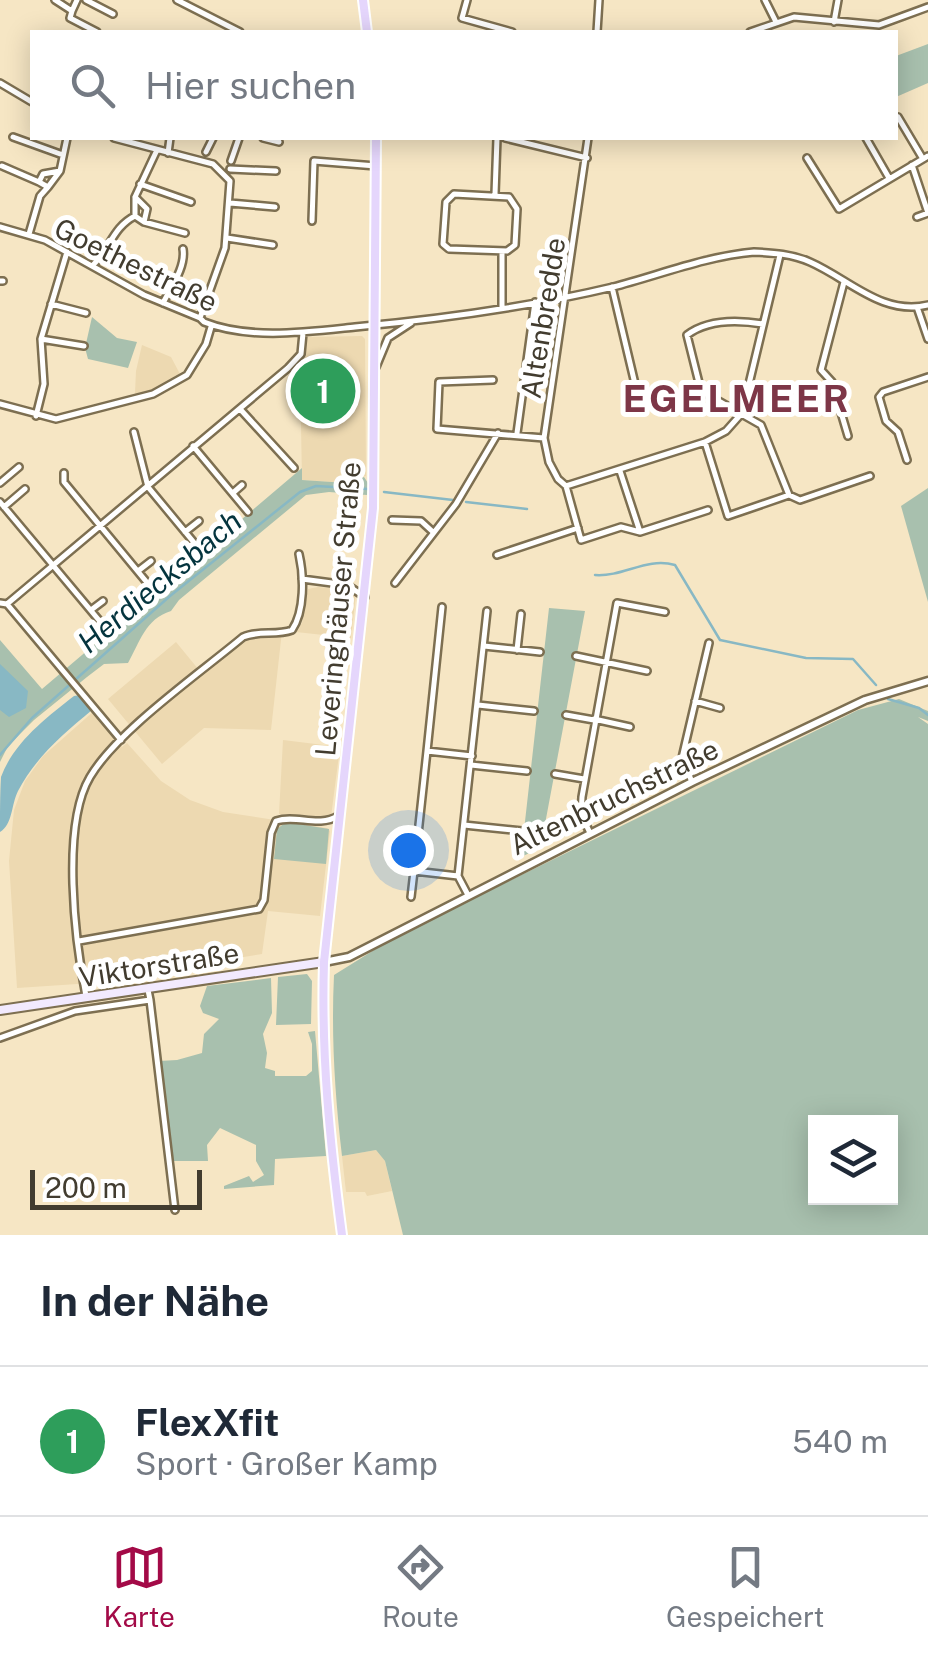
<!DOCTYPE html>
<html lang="de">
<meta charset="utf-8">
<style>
body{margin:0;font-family:"Public Sans",sans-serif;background:#f6f6f7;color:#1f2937}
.controls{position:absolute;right:30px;bottom:30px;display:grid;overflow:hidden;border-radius:0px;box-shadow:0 5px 25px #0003}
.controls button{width:90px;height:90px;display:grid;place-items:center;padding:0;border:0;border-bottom:2px solid #e0e1e3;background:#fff;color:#1f2937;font:50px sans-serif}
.scale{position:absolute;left:30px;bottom:25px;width:172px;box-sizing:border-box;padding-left:10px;border:5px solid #423c2f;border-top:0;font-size:28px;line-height:35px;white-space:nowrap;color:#423c2f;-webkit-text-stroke:8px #fff;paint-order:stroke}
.you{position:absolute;left:408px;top:850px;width:35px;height:35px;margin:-25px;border:8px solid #fff;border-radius:50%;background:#1a73e8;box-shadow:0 0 0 15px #1a73e833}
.badge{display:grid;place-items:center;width:65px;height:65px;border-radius:50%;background:#a30a47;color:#fff;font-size:32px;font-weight:700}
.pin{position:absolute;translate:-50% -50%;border:5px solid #fff;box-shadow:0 2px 10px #0006}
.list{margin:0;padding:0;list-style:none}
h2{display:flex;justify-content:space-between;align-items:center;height:130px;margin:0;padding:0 40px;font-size:42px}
h2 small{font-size:32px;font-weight:400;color:#747a83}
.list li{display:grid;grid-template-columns:65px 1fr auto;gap:30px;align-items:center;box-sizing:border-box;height:150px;padding:0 40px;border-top:2px solid #e0e1e3}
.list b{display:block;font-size:38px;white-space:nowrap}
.list p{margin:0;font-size:32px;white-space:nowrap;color:#747a83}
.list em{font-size:32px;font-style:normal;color:#747a83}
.icon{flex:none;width:55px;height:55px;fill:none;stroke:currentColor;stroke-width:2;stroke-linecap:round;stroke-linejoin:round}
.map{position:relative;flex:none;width:928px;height:1235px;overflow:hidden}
.search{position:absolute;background:#fff;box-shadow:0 5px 25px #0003;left:30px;right:30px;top:30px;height:110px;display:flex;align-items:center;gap:25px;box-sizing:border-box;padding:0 35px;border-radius:0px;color:#747a83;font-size:38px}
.sheet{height:280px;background:#fff}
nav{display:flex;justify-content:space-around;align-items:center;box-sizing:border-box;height:140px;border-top:2px solid #e0e1e3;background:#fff;font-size:28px;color:#747a83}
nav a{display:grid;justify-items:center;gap:5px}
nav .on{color:#a30a47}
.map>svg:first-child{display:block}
</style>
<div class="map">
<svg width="928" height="1235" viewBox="0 0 928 1235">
<rect width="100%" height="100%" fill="#f6e6c4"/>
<path fill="#edd9b1" d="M 362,336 L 365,339 L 366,476 L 347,483 L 302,480 L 300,371 L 305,364 L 306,337 Z
M 142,345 L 171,357 L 180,374 L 159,388 L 137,395 L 135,393 L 136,371 Z
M 318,587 L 349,590 L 356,594 L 351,638 L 296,632 L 302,623 L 308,589 Z
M 263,629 L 282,631 L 271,730 L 204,728 L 162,764 L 108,699 L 176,642 L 199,670 L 244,634 Z
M 94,711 L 122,747 L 127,743 L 161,781 L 190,800 L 223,812 L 327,828 L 330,831 L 320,916 L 268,911 L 262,954 L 77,984 L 17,988 L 9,861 L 14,810 L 25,781 L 43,756 Z
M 283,740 L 340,747 L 331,817 L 279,814 Z
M 376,1150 L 385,1161 L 392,1191 L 367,1196 L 365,1192 L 346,1192 L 342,1156 Z"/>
<path fill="#a8c0ae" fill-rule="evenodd" d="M 928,44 L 928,83 L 896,97 L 896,56 Z
M 92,317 L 117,338 L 137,342 L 128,368 L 88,359 L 85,348 Z
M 302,468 L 302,480 L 347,483 L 364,477 L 368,483 L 367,495 L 329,492 L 306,495 L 179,600 L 171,611 C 145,619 140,642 128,663 L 104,664 L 87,677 L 34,720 L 8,746 L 0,762 L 0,640 L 42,689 Z
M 928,488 L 928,602 L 901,506 Z
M 549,608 L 585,611 L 545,824 L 569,829 L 580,823 L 582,828 L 521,857 Z
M 899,699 L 928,711 L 928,721 L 918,717 L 928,724 L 928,1235 L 403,1235 L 385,1161 L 376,1150 L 342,1156 C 335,1096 331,1036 334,975 L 395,937 L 858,710 ZM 816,1122 L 890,1122 L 890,1198 L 816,1198 Z
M 286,822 L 329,829 L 326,864 L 274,859 L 277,829 Z
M 307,974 L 312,981 L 311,1024 L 276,1025 L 278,977 Z
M 271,978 L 272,1013 L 263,1034 L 267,1053 L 265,1068 L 275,1071 L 275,1076 L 306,1076 L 312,1071 L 312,1044 L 308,1032 L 315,1031 L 326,1156 L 275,1159 L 274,1185 L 224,1189 L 224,1186 L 249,1176 L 253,1182 L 264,1175 L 256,1161 L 256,1145 L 220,1128 L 207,1145 L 208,1161 L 172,1161 L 159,1061 L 177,1060 L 202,1053 L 204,1034 L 219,1019 L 203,1013 L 200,1006 L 207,986 Z"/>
<path fill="#88b8c4" d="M 0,664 L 28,691 L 26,708 L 9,717 L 0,710 Z
M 80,695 L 92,710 C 63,734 36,757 18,791 C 11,805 13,824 0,832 C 0,816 0,792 1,777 C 14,742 46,718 74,696 Z"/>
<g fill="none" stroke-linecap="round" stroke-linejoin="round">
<path stroke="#88b8c4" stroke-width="2.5" d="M 384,492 L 453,500
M 466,502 L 527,509
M 595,575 C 624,577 646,557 675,565 L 720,640 L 806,658 L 853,659 L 876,685
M 888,699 L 919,708 L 928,715
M 0,755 L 32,718 L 170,596 L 300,492 L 316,486 L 368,489"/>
<g stroke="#7d6f51" stroke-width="10">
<path id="minor" d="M 55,0 L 72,11 L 77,0
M 86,0 L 113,14
M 177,0 L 240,32
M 467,0 L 462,18 L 512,32
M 765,0 L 776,22
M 72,11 L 70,18 L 97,32
M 834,22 L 838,0
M 597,32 L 599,0
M 750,32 L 794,17 L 879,25 L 928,7
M 0,83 L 32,102
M 898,117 L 923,159
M 13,137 L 63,155
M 114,138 L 213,164 L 230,181 L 225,248 L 200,318
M 263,138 L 279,142
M 505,138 L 587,158
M 588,138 L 544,438 L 549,462 L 558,479 L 566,486 L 581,540 L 621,527 L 640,532 L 708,510
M 866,138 L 889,178
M 206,152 L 213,138
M 168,153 L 170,138
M 807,158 L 839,209 L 928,156
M 231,161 L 239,138
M 912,165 L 928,213
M 2,166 L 39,182
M 230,169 L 276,171
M 60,171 L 43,174 L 39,182 L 48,187 L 60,171 L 67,138
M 140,184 L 191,202
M 454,194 L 509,197 L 517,209 L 515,245 L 507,251 L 449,249 L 443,244 L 446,202 Z
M 495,194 L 497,138
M 135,197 L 147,209 L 144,222 L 135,216 L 135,197 L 157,150
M 230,203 L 275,207
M 917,217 L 928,213
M 312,221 L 314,161 L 376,166
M 144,222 L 185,233
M 0,227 L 45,240 L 144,295 L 200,318 L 204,322 C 249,340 307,332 355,327 C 441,319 529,307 613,287 C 659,275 707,256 754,252 C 774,253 792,254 810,262 C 849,279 882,316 928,305
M 29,234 L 40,196 L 48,187
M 227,238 L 273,245
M 93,265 C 110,249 113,227 135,216
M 0,281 L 3,281
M 844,282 L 821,370 L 832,382 L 848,436
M 612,287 L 640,405
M 163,303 C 171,287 186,267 183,249
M 51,304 L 86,313
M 917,307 L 928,339
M 502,308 L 502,251
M 763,324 C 739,320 708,319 687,335 L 701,391 L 761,425 L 789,495 L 800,500 L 870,476
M 41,339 L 84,346
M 376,367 L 388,338 L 411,323
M 493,380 L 439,382 L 437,429 L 544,438
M 0,404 L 56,419 L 153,394 L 187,375 L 206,344 L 211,327
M 240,409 L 294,468
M 36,416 L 44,384 L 41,339 L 67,252
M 134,432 L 148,487 L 201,551
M 517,433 L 535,302
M 705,442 L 728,516 L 789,495
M 193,446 L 248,512
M 907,460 L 898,432 L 886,421 L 879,397 L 883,392 L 928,377
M 620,471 L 640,532
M 64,473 L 64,482 L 154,591
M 0,483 L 19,467
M 566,486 L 705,442 L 726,431 L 742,413 L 780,255
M 234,492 L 242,485
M 0,502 L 108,631
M 4,507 L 25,489
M 392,520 L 421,521 L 433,532
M 185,532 L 199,521
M 497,555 L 578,528
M 138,571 L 151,561
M 302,579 L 347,585 L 365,597
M 395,583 L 456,504 L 498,433
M 0,603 L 7,604 L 121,740
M 7,604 L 288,368 L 301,354 L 303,333
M 91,610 L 103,601
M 484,646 L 540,652
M 517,650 L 521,614
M 576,656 L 647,671
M 695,701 L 720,708
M 478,705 L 534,711
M 566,715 L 594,720
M 594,719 L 630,727
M 427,751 L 442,607
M 471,765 L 527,771
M 555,774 L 584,779
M 692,782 L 682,758 L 709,643
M 464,825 L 522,831
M 590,833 L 581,814 L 582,797 L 617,603 L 665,612
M 458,876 L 414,871 L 427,751 L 472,756
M 468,895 L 458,876 L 487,611
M 411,897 L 414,871
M 79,941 L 259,909 L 264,900 L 271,833 L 276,821 C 296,814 318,828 338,816
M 86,996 C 75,941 61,826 90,777 C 117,731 200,673 243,637 C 259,630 276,636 292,630 C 305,611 304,576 299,554
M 150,1000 L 175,1210
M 0,1038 L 75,1011 L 150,1000 L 148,990"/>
</g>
<g stroke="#7d6f51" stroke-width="11">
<path id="tertiary" d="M 324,962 L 349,957 L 692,782 L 865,700 L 928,681"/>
</g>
<g stroke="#7d6f51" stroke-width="12">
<path id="secondary" d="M 0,1010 L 324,962"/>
</g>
<g stroke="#fff" stroke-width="12">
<path id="primary" d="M 363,0 L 367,32
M 342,1235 C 330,1144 321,1055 324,962 L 373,508 L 376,138"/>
</g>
<use href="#minor" stroke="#fff" stroke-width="5"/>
<use href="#tertiary" stroke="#fff" stroke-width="6"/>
<use href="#secondary" stroke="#f2eafe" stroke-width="8"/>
<use href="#primary" stroke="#e5d6fc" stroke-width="8"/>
</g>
<g text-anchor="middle" stroke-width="10" stroke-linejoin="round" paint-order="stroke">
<g font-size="28" fill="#423c2f" stroke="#fff">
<text transform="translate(136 265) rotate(26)" y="10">Goethestraße</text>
<text transform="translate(543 318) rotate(-81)" y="10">Altenbredde</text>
<text transform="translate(338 609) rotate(-85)" y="10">Leveringhäuser Straße</text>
<text transform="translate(614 797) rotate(-26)" y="10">Altenbruchstraße</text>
<text transform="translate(159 965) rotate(-9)" y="10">Viktorstraße</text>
</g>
<g font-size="30" font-style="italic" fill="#04343e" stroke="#fff">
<text transform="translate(160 582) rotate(-40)" y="10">Herdiecksbach</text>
</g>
<g font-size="38" font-weight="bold" letter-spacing="2.5" fill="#7d3647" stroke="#fff">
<text x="737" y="412">EGELMEER</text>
</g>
</g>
</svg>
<div class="controls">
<button><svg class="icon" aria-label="layers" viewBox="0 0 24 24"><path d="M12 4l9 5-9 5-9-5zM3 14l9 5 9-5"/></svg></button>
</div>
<div class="scale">200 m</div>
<div class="you"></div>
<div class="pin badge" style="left:323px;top:391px;background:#2e9e5b">1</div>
<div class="search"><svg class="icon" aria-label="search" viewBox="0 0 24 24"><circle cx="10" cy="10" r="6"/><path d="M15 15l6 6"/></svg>Hier suchen</div>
</div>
<section class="sheet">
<h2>In der Nähe<small></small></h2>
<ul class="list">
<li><span class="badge" style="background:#2e9e5b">1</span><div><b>FlexXfit</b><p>Sport · Großer Kamp</p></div><em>540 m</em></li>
</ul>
</section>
<nav>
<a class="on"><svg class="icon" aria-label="map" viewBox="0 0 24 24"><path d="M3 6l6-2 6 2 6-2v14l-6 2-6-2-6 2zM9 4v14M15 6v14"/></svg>Karte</a>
<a><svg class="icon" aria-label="directions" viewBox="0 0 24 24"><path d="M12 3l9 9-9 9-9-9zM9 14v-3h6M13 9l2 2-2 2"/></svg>Route</a>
<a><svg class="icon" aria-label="saved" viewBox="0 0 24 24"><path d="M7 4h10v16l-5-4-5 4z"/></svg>Gespeichert</a>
</nav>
